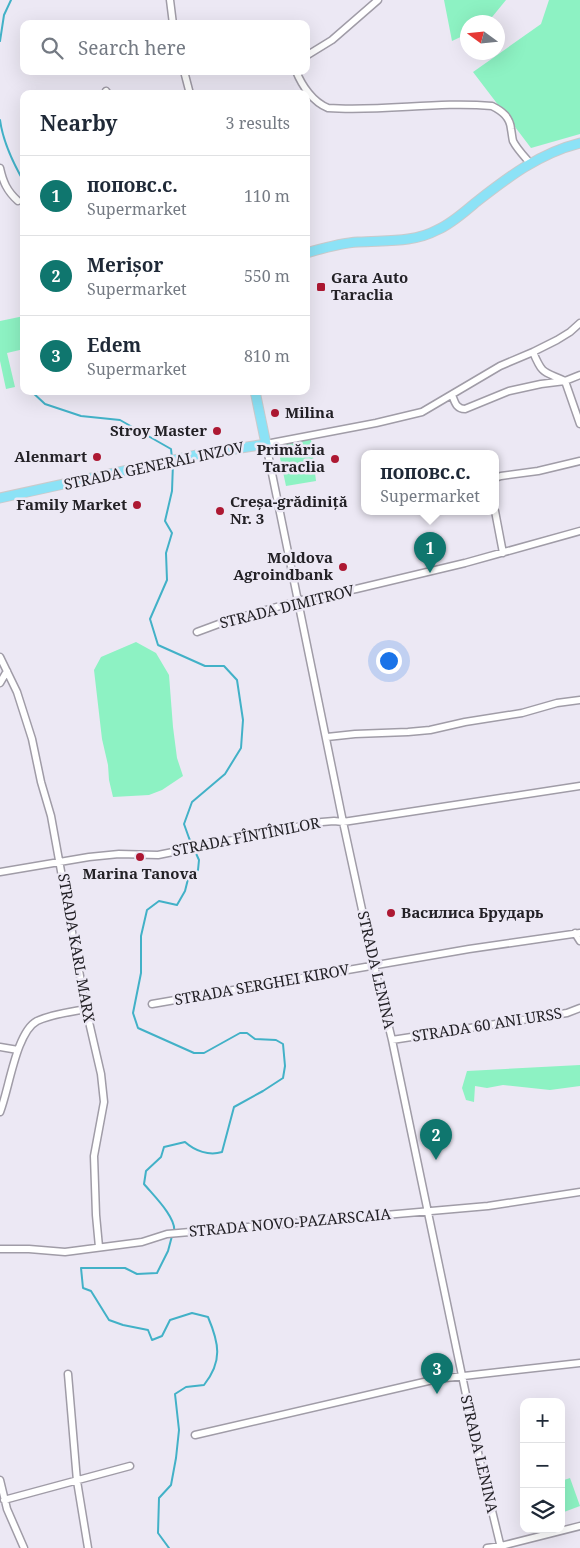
<!DOCTYPE html>
<meta charset="utf-8">
<style>
body{margin:0;font-family:"Noto Serif",serif;background:#f6f6f7;color:#1f2937}
.controls{position:absolute;right:15px;bottom:15px;display:grid;overflow:hidden;border-radius:10px;box-shadow:0 5px 20px #0002}
.controls button{width:45px;height:45px;display:grid;place-items:center;padding:0;border:0;border-bottom:1px solid #e0e1e3;background:#fff;color:#1f2937;font:25px sans-serif}
.compass{position:absolute;left:460px;top:15px;width:45px;height:45px;border-radius:50%;background:#fff;box-shadow:0 5px 20px #0002;rotate:285deg}
.you{position:absolute;left:388px;top:660px;width:18px;height:18px;margin:-12px;border:4px solid #fff;border-radius:50%;background:#1a73e8;box-shadow:0 0 0 8px #1a73e833}
.badge{display:grid;place-items:center;width:32px;height:32px;border-radius:50%;background:#0f766e;color:#fff;font-size:16px;font-weight:700}
.pin{position:absolute;translate:-50% -41px;filter:drop-shadow(0 1px 2px #0008)}
.pin::after{content:'';position:absolute;top:26px;width:18px;height:15px;background:inherit;clip-path:polygon(0 0,100% 0,50% 100%)}
.popup{position:absolute;left:361px;top:450px;width:138px;height:65px;box-sizing:border-box;display:grid;place-content:center;border-radius:10px;background:#fff;filter:drop-shadow(0 1px 4px #0005);font-size:16px;white-space:nowrap;color:#747a83}
.popup b{font-size:19px;color:#1f2937}
.popup::after{content:'';position:absolute;left:50%;top:100%;margin-left:-10px;border:10px solid transparent;border-top-color:#fff}
.list{margin:0;padding:0;list-style:none}
h2{display:flex;justify-content:space-between;align-items:center;height:65px;margin:0;padding:0 20px;font-size:21px}
h2 small{font-size:16px;font-weight:400;color:#747a83}
.list li{display:grid;grid-template-columns:32px 1fr auto;gap:15px;align-items:center;box-sizing:border-box;height:80px;padding:0 20px;border-top:1px solid #e0e1e3}
.list b{display:block;font-size:19px;white-space:nowrap}
.list p{margin:0;font-size:16px;white-space:nowrap;color:#747a83}
.list em{font-size:16px;font-style:normal;color:#747a83}
.icon{flex:none;width:28px;height:28px;fill:none;stroke:currentColor;stroke-width:2;stroke-linecap:round;stroke-linejoin:round}
.map{position:relative;flex:none;width:580px;height:1548px;overflow:hidden}
.search{position:absolute;background:#fff;box-shadow:0 5px 20px #0002;left:20px;top:20px;width:290px;height:55px;display:flex;align-items:center;gap:12px;box-sizing:border-box;padding:0 18px;border-radius:10px;color:#747a83;font-size:19px}
.panel{position:absolute;background:#fff;box-shadow:0 5px 20px #0002;left:20px;top:90px;width:290px;height:305px;border-radius:10px}
.map>svg:first-child{display:block}
</style>
<div class="map">
<svg width="580" height="1548" viewBox="0 0 580 1548">
<rect width="100%" height="100%" fill="#ece8f4"/>
<path fill="#8df2c3" d="M 444,0 L 506,0 L 488,22 L 468,22 L 467,34 L 452,41 Z
M 549,0 L 580,0 L 580,134 L 531,148 L 473,72 L 541,24 Z
M 24,316 L 24,349 L 7,353 L 15,387 L 6,389 L 0,361 L 0,321 Z
M 311,439 L 316,481 L 286,486 L 277,444 Z
M 136,642 L 156,653 L 169,675 L 173,727 L 177,758 L 183,776 L 162,790 L 149,795 L 113,797 L 109,780 L 108,765 L 102,739 L 94,670 L 101,657 Z
M 580,1065 L 580,1086 L 550,1090 L 503,1085 L 487,1088 L 475,1086 L 474,1102 L 466,1100 L 462,1088 L 467,1071 Z
M 570,1478 L 580,1506 L 564,1512 L 561,1503 L 561,1481 Z"/>
<g fill="none" stroke-linecap="round" stroke-linejoin="round">
<path stroke="#42b1c7" stroke-width="2" d="M 0,41 L 4,15 L 11,0
M 0,120 C 3,142 13,163 24,182
M 31,391 L 45,404 L 81,416 L 120,420 L 171,449 L 172,458
M 173,463 L 172,491 L 165,521 L 172,533 L 166,553 L 167,580 L 150,619 L 158,645 L 205,666 L 224,666 L 237,680 L 243,720 L 241,748 L 225,774 L 192,802 L 184,824 L 189,838 L 199,860 L 198,870 L 188,879 L 185,891 L 177,905 L 159,901 L 147,910 L 141,936 L 141,973 L 133,1013 L 138,1028 L 194,1053 L 204,1053 L 240,1033 L 247,1033 L 255,1039 L 276,1040 L 283,1044 L 285,1066 L 283,1078 L 263,1091 L 234,1107 L 222,1152 C 209,1156 195,1151 185,1142 L 164,1147 L 161,1157 L 146,1171 L 144,1184 C 153,1195 177,1218 174,1232
M 169,1548 L 158,1533 L 159,1498 L 171,1485 L 176,1458 L 179,1430 L 175,1394 L 186,1387 L 204,1385 C 223,1361 219,1343 208,1317 L 192,1313 L 170,1320 L 162,1336 L 152,1340 L 148,1330 L 123,1325 L 109,1320 L 91,1291 L 83,1288 L 81,1268 L 125,1268 L 137,1274 L 157,1273 L 168,1251 L 172,1236"/>
<g stroke="#a09ca7" stroke-width="9">
<path id="minor" d="M 170,0 L 173,24
M 306,56 L 332,40 L 378,0
M 184,71 L 190,94
M 296,71 C 302,86 313,102 328,108 C 383,112 437,101 492,106 C 502,111 510,117 511,129 C 512,134 512,137 513,141 C 517,149 524,156 530,163
M 106,91 L 108,94
M 0,168 C 3,182 7,191 18,201
M 533,352 C 543,376 544,371 565,381 L 580,424
M 452,395 C 455,402 456,409 465,409 L 509,391 L 541,384 L 565,381 L 580,375
M 495,478 L 501,476 L 538,471 L 580,461
M 495,511 L 503,553
M 197,632 L 224,622 L 298,601 L 356,589 L 465,563 L 580,531
M 0,657 L 17,692 L 32,739 L 41,782 L 51,816 L 86,1009 L 101,1074 L 104,1102 L 94,1156 L 96,1215 L 99,1247
M 0,683 L 7,671
M 327,737 L 355,734 L 408,732 L 430,730 L 465,722 L 522,713 L 557,703 L 580,700
M 0,872 L 89,857 L 119,854 L 158,855 L 322,822 L 334,821 L 343,822 L 580,786
M 575,933 L 580,941
M 152,1004 L 469,949 L 580,933
M 392,1040 L 567,1013 L 580,1008
M 0,1047 L 18,1050
M 0,1112 C 9,1090 16,1032 37,1021 C 52,1014 70,1012 86,1009
M 0,1249 L 29,1249 L 65,1252 L 142,1242 L 167,1234 L 488,1206 L 580,1192
M 68,1374 L 77,1481 L 88,1548
M 195,1435 L 437,1379 L 580,1363
M 0,1480 L 7,1509 L 24,1548
M 4,1500 L 130,1466
M 487,1548 L 501,1546 L 580,1526
M 501,1548 L 479,1457 L 392,1040 L 374,965 L 343,822 L 266,444 L 376,423 L 422,412 L 500,366 L 533,352 L 557,340 L 570,332 L 580,323"/>
</g>
<g stroke="#cacacb" stroke-width="11">
<path id="major" d="M 306,253 C 324,248 340,243 358,242 C 385,240 413,243 437,230 C 451,224 463,213 475,203 C 507,178 539,153 580,143
M 0,498 L 196,455 L 266,444 L 255,391"/>
</g>
<use href="#minor" stroke="#fff" stroke-width="6"/>
<use href="#major" stroke="#8ce2f6" stroke-width="9"/>
</g>
<g fill="#ad1832" stroke="#ece8f4" stroke-width="2">
<rect x="316" y="282" width="10" height="10" rx="2.5"/>
<circle cx="275" cy="413" r="5"/>
<circle cx="217" cy="431" r="5"/>
<circle cx="97" cy="457" r="5"/>
<circle cx="335" cy="459" r="5"/>
<circle cx="137" cy="505" r="5"/>
<circle cx="220" cy="511" r="5"/>
<circle cx="343" cy="567" r="5"/>
<circle cx="140" cy="857" r="5"/>
<circle cx="391" cy="913" r="5"/>
</g>
<g text-anchor="middle" stroke-width="5" stroke-linejoin="round" paint-order="stroke">
<g font-size="15" font-weight="bold" fill="#232126" stroke="#ece8f4" text-anchor="end">
<text x="331" y="283" text-anchor="start">Gara Auto<tspan x="331" dy="17">Taraclia</tspan></text>
<text x="285" y="418" text-anchor="start">Milina</text>
<text x="207" y="436">Stroy Master</text>
<text x="325" y="455">Primăria<tspan x="325" dy="17">Taraclia</tspan></text>
<text x="87" y="462">Alenmart</text>
<text x="230" y="507" text-anchor="start">Creșa-grădiniță<tspan x="230" dy="17">Nr. 3</tspan></text>
<text x="127" y="510">Family Market</text>
<text x="333" y="563">Moldova<tspan x="333" dy="17">Agroindbank</tspan></text>
<text x="140" y="879" text-anchor="middle">Marina Tanova</text>
<text x="401" y="918" text-anchor="start">Василиса Брударь</text>
</g>
<g font-size="15" fill="#232126" stroke="#ece8f4">
<text transform="translate(154 466) rotate(-12)" y="5">STRADA GENERAL INZOV</text>
<text transform="translate(287 607) rotate(-14)" y="5">STRADA DIMITROV</text>
<text transform="translate(246 837) rotate(-11)" y="5">STRADA FÎNTÎNILOR</text>
<text transform="translate(76 948) rotate(80)" y="5">STRADA KARL MARX</text>
<text transform="translate(376 970) rotate(77)" y="5">STRADA LENINA</text>
<text transform="translate(262 985) rotate(-10)" y="5">STRADA SERGHEI KIROV</text>
<text transform="translate(487 1025) rotate(-9)" y="5">STRADA 60 ANI URSS</text>
<text transform="translate(290 1223) rotate(-5)" y="5">STRADA NOVO-PAZARSCAIA</text>
<text transform="translate(479 1454) rotate(77)" y="5">STRADA LENINA</text>
</g>
</g>
</svg>
<div class="controls">
<button>+</button>
<button>−</button>
<button><svg class="icon" aria-label="layers" viewBox="0 0 24 24"><path d="M12 4l9 5-9 5-9-5zM3 14l9 5 9-5"/></svg></button>
</div>
<svg class="compass" viewBox="-18 -18 36 36"><path d="M0-13l5 13h-10z" fill="#e53935"/><path d="M0 13l5-13h-10z" fill="#747a83"/></svg>
<div class="you"></div>
<div class="pin badge" style="left:430px;top:573px">1</div>
<div class="popup"><b>поповс.с.</b>Supermarket</div>
<div class="pin badge" style="left:436px;top:1160px">2</div>
<div class="pin badge" style="left:437px;top:1394px">3</div>
<div class="search"><svg class="icon" aria-label="search" viewBox="0 0 24 24"><circle cx="10" cy="10" r="6"/><path d="M15 15l6 6"/></svg>Search here</div>
<section class="panel">
<h2>Nearby<small>3 results</small></h2>
<ul class="list">
<li><span class="badge">1</span><div><b>поповс.с.</b><p>Supermarket</p></div><em>110 m</em></li>
<li><span class="badge">2</span><div><b>Merișor</b><p>Supermarket</p></div><em>550 m</em></li>
<li><span class="badge">3</span><div><b>Edem</b><p>Supermarket</p></div><em>810 m</em></li>
</ul>
</section>
</div>
